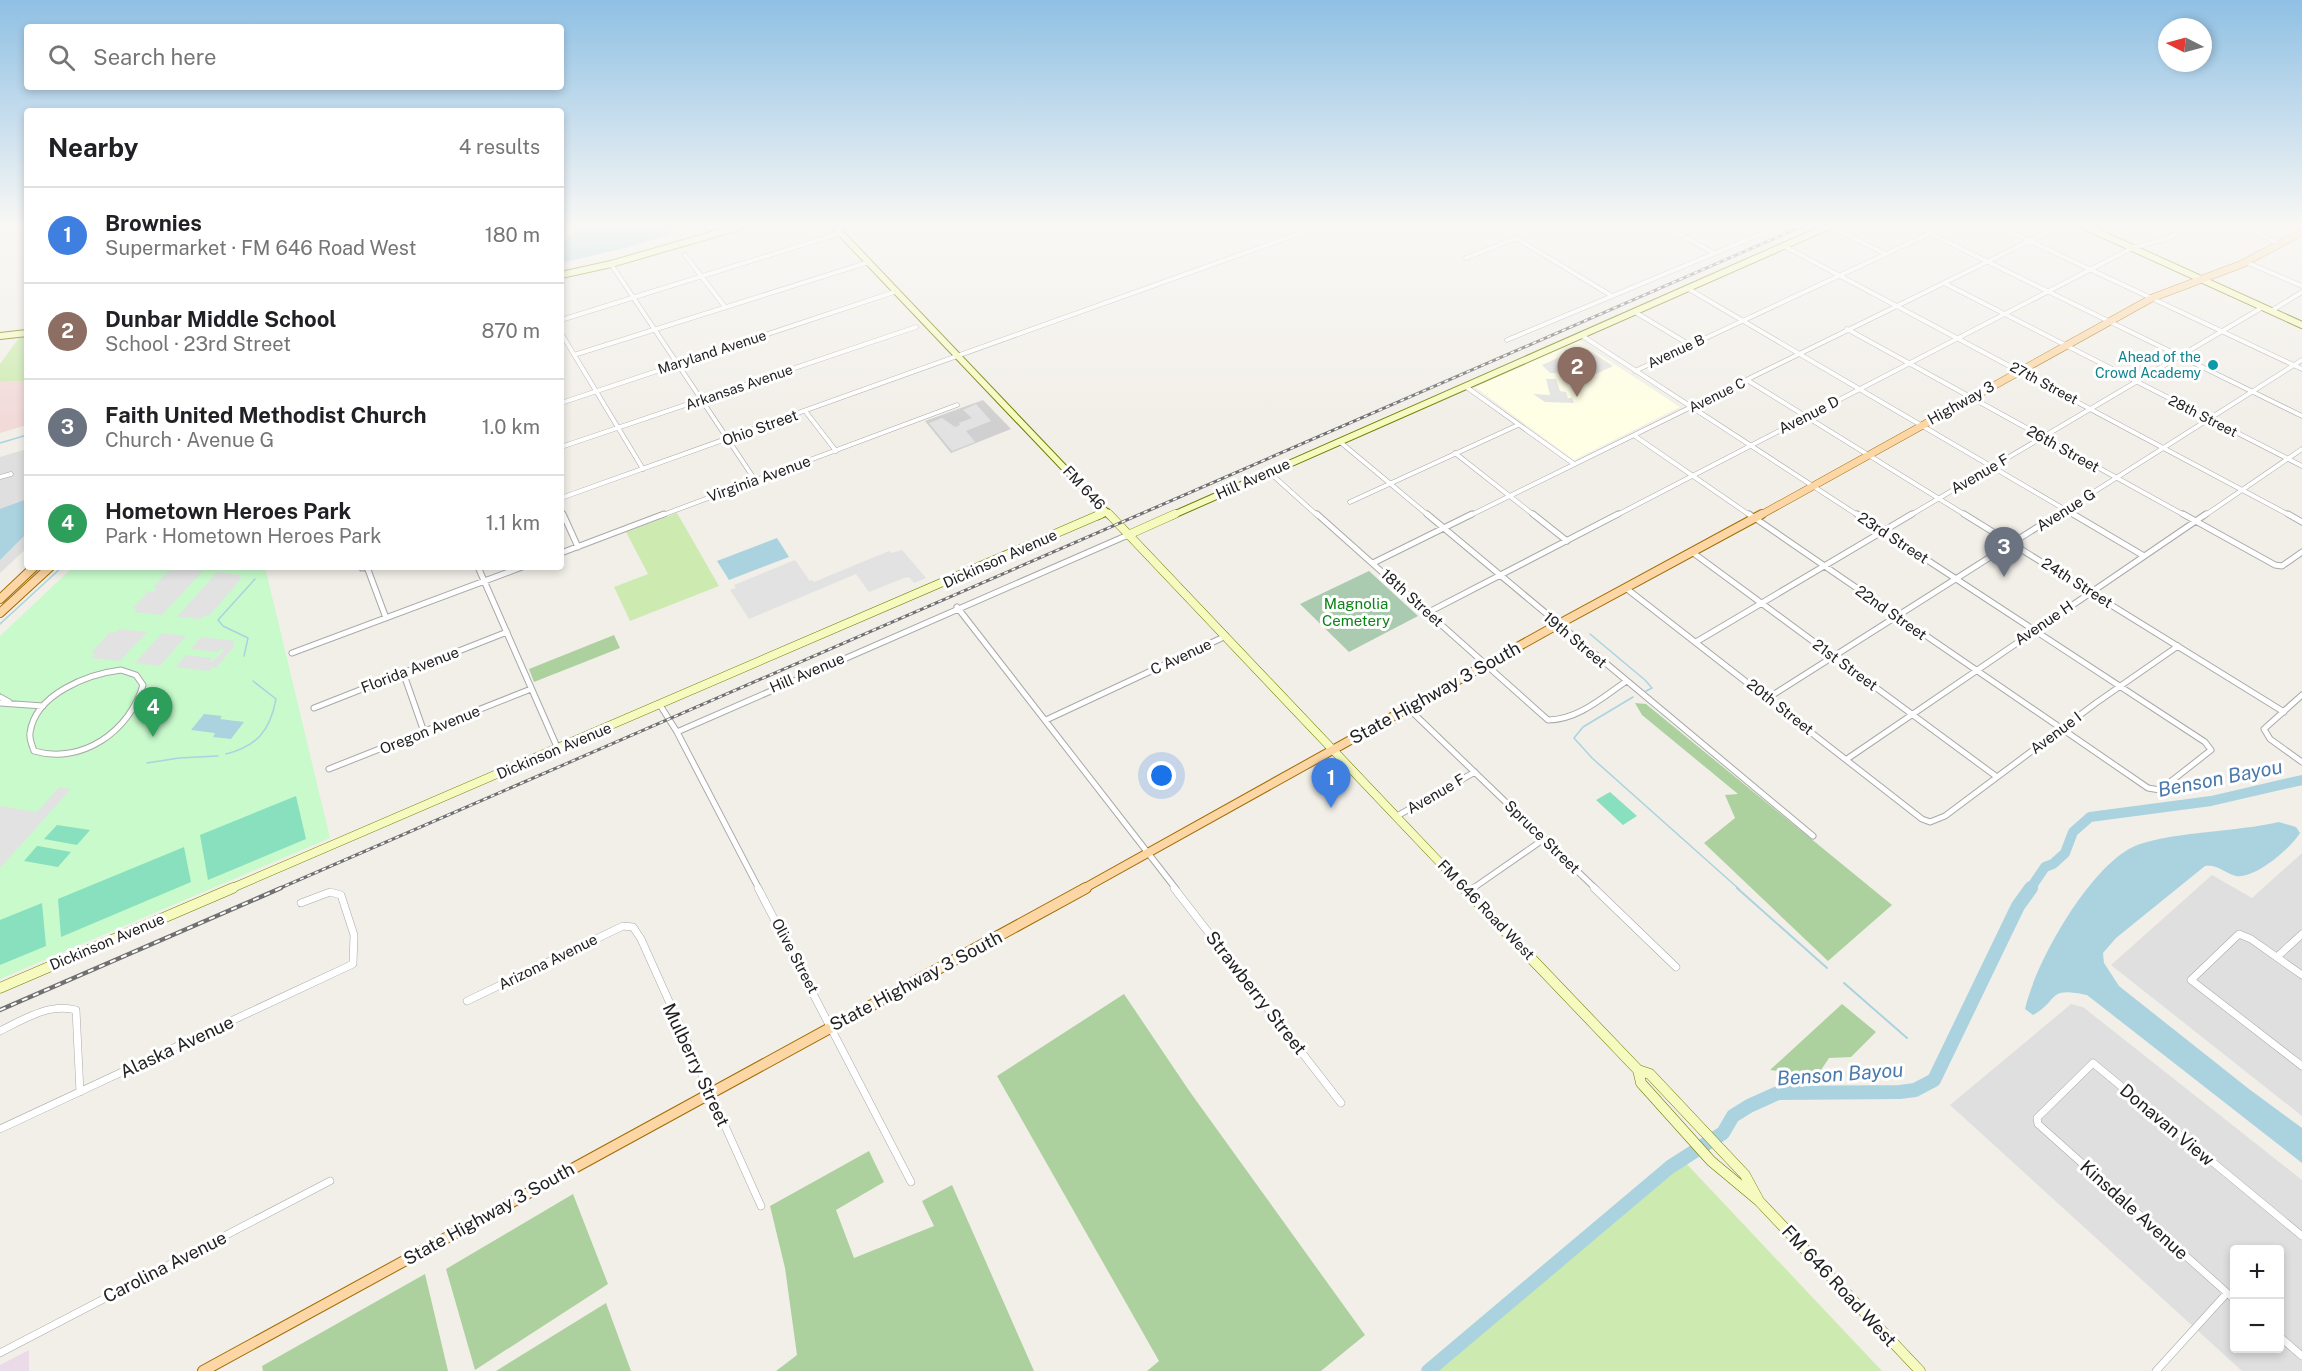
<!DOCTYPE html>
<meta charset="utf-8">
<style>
body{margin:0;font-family:"Public Sans",sans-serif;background:#f6f6f6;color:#202124}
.controls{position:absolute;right:18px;bottom:18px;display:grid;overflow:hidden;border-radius:6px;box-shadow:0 3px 9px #0003}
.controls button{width:54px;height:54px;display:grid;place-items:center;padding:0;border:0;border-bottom:2px solid #e0e0e0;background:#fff;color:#202124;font:30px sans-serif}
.compass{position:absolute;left:2158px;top:18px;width:54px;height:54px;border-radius:50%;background:#fff;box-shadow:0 3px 9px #0003;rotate:276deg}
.you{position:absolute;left:1162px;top:776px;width:21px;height:21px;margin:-15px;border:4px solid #fff;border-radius:50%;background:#1a73e8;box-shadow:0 0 0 9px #1a73e833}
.badge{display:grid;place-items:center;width:39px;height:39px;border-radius:50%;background:#0f766e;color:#fff;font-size:20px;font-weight:700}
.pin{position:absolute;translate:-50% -50px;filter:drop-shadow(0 2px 3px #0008)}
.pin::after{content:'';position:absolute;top:32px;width:21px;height:18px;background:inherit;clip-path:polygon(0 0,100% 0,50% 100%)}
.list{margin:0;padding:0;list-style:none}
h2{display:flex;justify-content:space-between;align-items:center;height:78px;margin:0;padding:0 24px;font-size:26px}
h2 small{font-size:20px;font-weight:400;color:#757577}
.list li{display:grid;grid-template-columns:39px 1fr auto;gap:18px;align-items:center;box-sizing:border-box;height:96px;padding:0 24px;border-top:2px solid #e0e0e0}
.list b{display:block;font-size:22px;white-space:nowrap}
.list p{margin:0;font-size:20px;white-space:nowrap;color:#757577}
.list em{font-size:20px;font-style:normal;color:#757577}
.icon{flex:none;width:33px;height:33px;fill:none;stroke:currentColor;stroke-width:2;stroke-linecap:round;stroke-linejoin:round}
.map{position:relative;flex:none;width:2302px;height:1371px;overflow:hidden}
.search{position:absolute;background:#fff;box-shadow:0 3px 9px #0003;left:24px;top:24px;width:540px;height:66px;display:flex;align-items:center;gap:15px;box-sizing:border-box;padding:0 21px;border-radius:6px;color:#757577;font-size:22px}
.panel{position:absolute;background:#fff;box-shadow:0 3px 9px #0003;left:24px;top:108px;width:540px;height:462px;border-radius:6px}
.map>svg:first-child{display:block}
</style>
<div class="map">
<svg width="2302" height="1371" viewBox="0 0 2302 1371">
<rect width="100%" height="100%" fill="#f2efe9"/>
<path fill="#e0dfdf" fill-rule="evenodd" d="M 27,449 L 27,548 L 0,573 L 0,457 Z
M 2302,853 L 2302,1116 L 2111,965 L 2212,875 L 2252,898 Z
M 2071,1004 L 2083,1007 L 2302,1180 L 2302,1371 L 2242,1371 L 1950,1105 ZM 2234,1250 L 2280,1250 L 2280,1348 L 2234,1348 Z"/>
<path fill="#f2dad9" d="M 27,381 L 27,425 L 0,433 L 0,382 Z"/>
<path fill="#ebdbe8" d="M 29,1350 L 29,1371 L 0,1371 L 0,1365 Z"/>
<path fill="#ffffe5" d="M 1579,341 L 1680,407 L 1574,460 L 1475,387 Z"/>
<path fill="#d0d0d0" d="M 983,400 L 1011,429 L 951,453 L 925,421 Z"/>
<path fill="#eef0d5" d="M 1591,226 L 1647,226 L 1613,238 Z"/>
<path fill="#cdebb0" d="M 27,337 L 27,381 L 0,382 L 0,364 L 19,338 Z
M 677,513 L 719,586 L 630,621 L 614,587 L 648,574 L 626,532 Z
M 1682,1159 L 1882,1371 L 1431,1371 Z"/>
<path fill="#add19e" d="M 614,635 L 620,648 L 534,682 L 529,669 Z
M 1635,703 L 1646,704 L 1892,905 L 1828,961 L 1704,843 L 1735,818 L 1725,795 L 1738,794 L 1642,715 Z
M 1124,994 L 1190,1092 L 1365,1335 L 1321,1371 L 1147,1371 L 1159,1361 L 997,1076 Z
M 1842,1004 L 1876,1032 L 1851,1057 L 1829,1058 L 1817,1076 L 1770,1070 Z
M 869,1151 L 884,1182 L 836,1210 L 854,1258 L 934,1226 L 922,1201 L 952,1185 L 1034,1371 L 776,1371 L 797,1355 L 785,1268 L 770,1206 Z
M 573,1194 L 608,1284 L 475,1370 L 446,1269 Z
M 425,1274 L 448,1371 L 263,1371 L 262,1366 Z
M 606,1303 L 631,1371 L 496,1371 Z"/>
<path fill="#aacbaf" d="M 1369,571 L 1418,616 L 1349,652 L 1300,604 Z"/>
<path fill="#c8facc" d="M 73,567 L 265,567 L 330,838 L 0,979 L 0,636 Z"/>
<path fill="#88e0be" d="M 1610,792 L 1637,816 L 1623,825 L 1596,800 Z
M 296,796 L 306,839 L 208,880 L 200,835 Z
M 57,825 L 90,830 L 77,845 L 44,839 Z
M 37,846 L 38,846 L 71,852 L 58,867 L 24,861 Z
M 184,847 L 191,882 L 61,937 L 58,899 Z
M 42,903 L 46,946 L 0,965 L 0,920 Z"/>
<path fill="#e2e2e2" d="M 1580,348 L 1587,349 L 1613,366 L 1596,374 L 1550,373 L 1542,365 Z
M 1546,379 L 1556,379 L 1560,391 L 1566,392 L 1568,398 L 1572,398 L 1574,403 L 1545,402 L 1533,394 L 1550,395 Z
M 976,404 L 991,421 L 966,431 L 975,442 L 952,451 L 929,423 L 942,418 L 955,427 L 960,425 L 959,423 L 972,418 L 963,410 Z
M 902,550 L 926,578 L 914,583 L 909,577 L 904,578 L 869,592 L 856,574 L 749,619 L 730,590 L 736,588 L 734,585 L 795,560 L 810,581 L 812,580 L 814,582 L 889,551 L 892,553 Z
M 175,568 L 203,571 L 162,615 L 134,612 L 137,609 L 133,608 L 149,591 L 153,592 L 157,588 L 153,587 L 168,571 L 172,571 Z
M 217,572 L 240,575 L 238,578 L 242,578 L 209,616 L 204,616 L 201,619 L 177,617 Z
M 119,629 L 147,632 L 120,661 L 91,658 L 95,654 L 91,653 L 110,632 L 115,633 Z
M 162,633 L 186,636 L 160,666 L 135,663 Z
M 201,637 L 235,641 L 232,644 L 235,645 L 216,668 L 211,668 L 209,671 L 176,667 L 186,655 L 212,658 L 210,662 L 212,662 L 224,651 L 221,648 L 218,652 L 191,649 Z
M 59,787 L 71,789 L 0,868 L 0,806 L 37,812 Z"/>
<path fill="#aad3df" d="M 579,226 L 666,226 L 672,234 L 629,247 L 561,263 L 561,245 Z
M 27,499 L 27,533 L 0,560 L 0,509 Z
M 777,538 L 789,557 L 729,580 L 717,561 Z
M 204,714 L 222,716 L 220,719 L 244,722 L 231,739 L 213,737 L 215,733 L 191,730 Z
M 2279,822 L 2296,827 L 2300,833 C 2290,849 2255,879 2236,876 C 2224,873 2218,864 2205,866 L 2116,938 L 2103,953 L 2104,963 L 2119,986 L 2249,1089 L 2302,1128 L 2302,1163 L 2087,995 C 2046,986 2060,1000 2033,1015 L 2025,1009 C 2035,963 2093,859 2140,844 C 2181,831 2235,832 2279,822 Z"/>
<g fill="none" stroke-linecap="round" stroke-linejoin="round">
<path stroke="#aad3df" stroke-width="1.5" d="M 0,443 L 27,435
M 0,624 L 62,567
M 1590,634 L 1645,680 L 1652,688 L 1646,691
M 244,656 L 248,638 L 223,626 L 218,620 L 255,579
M 1633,697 L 1583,727 L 1574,738 L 1592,758 L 1739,889
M 226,754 C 257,746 270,731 276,699 L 253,681
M 147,763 L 179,758 L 218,756"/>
<path stroke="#aad3df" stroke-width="2" d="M 1737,888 L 1827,968
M 1844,983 L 1907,1038
M 1943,1056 L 1946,1058"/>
<path stroke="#aad3df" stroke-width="10" d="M 2030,889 L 2045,867 L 2053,864 L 2065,853 L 2073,832 L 2090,817 L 2211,801 L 2302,780"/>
<path stroke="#aad3df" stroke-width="14" d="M 1428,1371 L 1670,1167 L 1723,1133 L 1733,1116 L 1749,1106 L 1778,1093 L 1900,1092 L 1915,1090 L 1934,1080 L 2018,906 L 2031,888"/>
<g stroke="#a9a9a9" stroke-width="5">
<path id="street-far2" d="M 1829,226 L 1886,254
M 1915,226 L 2302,416
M 1998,226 L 2302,369
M 2239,226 L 2281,244
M 2282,226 L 2300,234
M 1670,229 L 1714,253
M 1784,246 L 2291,516
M 685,255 L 725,307
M 1466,258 L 1516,238 L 1612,296
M 2246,262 L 2302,286
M 611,264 L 755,480
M 1944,283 L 2302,466
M 1687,288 L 2076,516
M 2271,311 L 2302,292
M 1635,312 L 1690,345
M 561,320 L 841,233
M 1847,329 L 2186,516
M 561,333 L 643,469
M 1581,335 L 1859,516
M 1507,340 L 1780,226
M 574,355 L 869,262
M 1635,371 L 1946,226
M 1747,380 L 1967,516
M 1465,386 L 1574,464
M 561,403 L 897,291
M 806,412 L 836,451
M 1635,436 L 1751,516
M 1339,441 L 1429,516
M 561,447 L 916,327
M 1455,453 L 1535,516
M 1269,472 L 1318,516
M 0,477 L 11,474
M 561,498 L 1320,226
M 1350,502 L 1518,425
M 561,510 L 564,516
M 660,516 L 957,405
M 1469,516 L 2060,226
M 1615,516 L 2132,248 L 2169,238 L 2192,226
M 1909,516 L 2263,307
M 2056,516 L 2302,360
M 2204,516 L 2302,449"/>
</g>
<g stroke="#a9a9a9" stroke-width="7">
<path id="street-far1" d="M 563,514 L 578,547
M 1317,514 L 1548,720 C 1577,720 1602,698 1625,682
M 1427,514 L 1813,836
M 1533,514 L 1567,541
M 1749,514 L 2148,788 L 2160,790 L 2211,750 L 2205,742 L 1857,514
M 1964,514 L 2284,712
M 2073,514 L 2144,556
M 2183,514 L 2275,565 L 2282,566 L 2302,552
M 2288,514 L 2302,522
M 1692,552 L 1997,777
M 561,553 L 664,514
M 1373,563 L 1472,514
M 478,567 L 558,749
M 362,568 L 367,567 L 386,618
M 1627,589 L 1922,819 L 1930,822 L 1945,816 L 2096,703 L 2178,646
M 957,607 L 1176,889
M 1429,612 L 1618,514
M 1696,642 L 1912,514
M 292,653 L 522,567
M 121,670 L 136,675 L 143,685 C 130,731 82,765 34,751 C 32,745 29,739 30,733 C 35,694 88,674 121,670 Z
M 403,672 L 424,732
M 2302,695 L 2264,729 L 2270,739 L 2302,762
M 0,697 L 9,702
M 1768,698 L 2058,514
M 0,703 L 43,706
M 660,705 L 677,732 L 759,889
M 314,708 L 507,632
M 1408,708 L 1596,889
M 1046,720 L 1226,636
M 677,732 L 1128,535
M 1847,759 L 2206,514
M 329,769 L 531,689
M 1397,816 L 1475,772
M 1472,889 L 1544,839"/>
</g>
<g stroke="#a9a9a9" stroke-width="8">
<path id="street" d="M 758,888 L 911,1182
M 1174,888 L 1341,1103
M 1594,888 L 1676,967
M 1468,892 L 1474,888
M 2277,957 L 2302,934
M 2302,975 L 2251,939 L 2239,934 L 2191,980 L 2302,1066
M 467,1001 L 623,926 L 633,927 L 641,939 L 761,1206
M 0,1031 C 24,1019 49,1003 76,1010 L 80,1092
M 0,1129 L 353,964 L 354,935 L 341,895 L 330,892 L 301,903
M 2234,1299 L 2038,1124 L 2037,1118 L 2093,1063 L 2302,1236
M 2280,1337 L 2302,1356
M 0,1353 L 330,1181
M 2156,1371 L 2227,1293"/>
</g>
<g stroke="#707d05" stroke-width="8">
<path id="secondary-far2" d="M 834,226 L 1110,516
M 2084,226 L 2302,325
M 561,275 L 611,264 L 742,226
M 0,336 L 27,333
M 1098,516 L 1107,512
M 1171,516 L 1829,226"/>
</g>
<g stroke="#707d05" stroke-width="9">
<path id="secondary-far1" d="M 1109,514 L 1465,889
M 1128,535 L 1175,514
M 230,889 L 1101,514"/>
</g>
<g stroke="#707d05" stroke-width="11">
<path id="secondary" d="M 1464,888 L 1638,1070 L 1641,1083 L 1711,1161 L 1759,1201 L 1920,1371
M 0,988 L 233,888
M 1638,1070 L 1650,1074 L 1745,1175 L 1758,1199"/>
</g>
<g stroke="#a06b00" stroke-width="8">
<path id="primary-far2" d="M 1759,516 L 2152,298 L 2242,264 L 2302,232"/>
</g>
<g stroke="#a06b00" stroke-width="10">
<path id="primary-far1" d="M 0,599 L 34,567
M 0,613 L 50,567
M 1083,889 L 1557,625 L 1762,514"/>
</g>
<g stroke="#a06b00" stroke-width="12">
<path id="primary" d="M 203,1371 L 1086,888"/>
</g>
<use href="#street-far2" stroke="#fff" stroke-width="4"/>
<use href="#street-far1" stroke="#fff" stroke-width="5"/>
<use href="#street" stroke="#fff" stroke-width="7"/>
<use href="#secondary-far2" stroke="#f7fabf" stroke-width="6"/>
<use href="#secondary-far1" stroke="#f7fabf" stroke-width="8"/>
<use href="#secondary" stroke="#f7fabf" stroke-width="10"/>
<use href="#primary-far2" stroke="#fcd6a4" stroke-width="7"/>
<use href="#primary-far1" stroke="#fcd6a4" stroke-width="8"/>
<use href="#primary" stroke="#fcd6a4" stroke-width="10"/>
<g stroke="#707070" stroke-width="3">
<path id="rail-far1" d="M 278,889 L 1803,226"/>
</g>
<g stroke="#707070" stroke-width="4.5">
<path id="rail" d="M 0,1010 L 281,888"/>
</g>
<use href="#rail-far1" stroke="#fff" stroke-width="1.5" stroke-dasharray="4" stroke-linecap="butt"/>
<use href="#rail" stroke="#fff" stroke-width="2" stroke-dasharray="6" stroke-linecap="butt"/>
</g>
<linearGradient id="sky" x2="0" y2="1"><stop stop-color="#8fc0e4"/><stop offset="0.54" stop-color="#f9f8f5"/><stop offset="1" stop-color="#f9f8f5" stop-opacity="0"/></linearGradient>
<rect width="2302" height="418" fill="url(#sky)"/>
<circle fill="#0f9aa8" stroke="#fff" stroke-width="2" cx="2213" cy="365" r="6"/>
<g text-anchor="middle" stroke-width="6" stroke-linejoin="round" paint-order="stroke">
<g font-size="14" fill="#222" stroke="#fff">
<text transform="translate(1676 351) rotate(-25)" y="5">Avenue B</text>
<text transform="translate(712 352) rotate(-18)" y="5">Maryland Avenue</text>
<text transform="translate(2044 383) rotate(28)" y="5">27th Street</text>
<text transform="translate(739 387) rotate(-19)" y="5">Arkansas Avenue</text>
<text transform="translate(1717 395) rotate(-26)" y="5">Avenue C</text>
<text transform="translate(2203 416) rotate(27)" y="5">28th Street</text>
</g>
<g font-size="14" fill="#0d838f" stroke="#fff" text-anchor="end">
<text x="2201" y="362">Ahead of the<tspan x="2201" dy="16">Crowd Academy</tspan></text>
</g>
<g font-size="15" fill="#222" stroke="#fff">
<text transform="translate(1961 403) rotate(-29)" y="5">Highway 3</text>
<text transform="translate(1809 415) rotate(-27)" y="5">Avenue D</text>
<text transform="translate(760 428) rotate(-20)" y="5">Ohio Street</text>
<text transform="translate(2063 449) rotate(29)" y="5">26th Street</text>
<text transform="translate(1980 474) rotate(-30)" y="5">Avenue F</text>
<text transform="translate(759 479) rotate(-20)" y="5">Virginia Avenue</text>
<text transform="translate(1253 479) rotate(-24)" y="5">Hill Avenue</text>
<text transform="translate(1084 488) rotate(47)" y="5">FM 646</text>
<text transform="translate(2066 510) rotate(-32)" y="5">Avenue G</text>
<text transform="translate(1893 538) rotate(33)" y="5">23rd Street</text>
<text transform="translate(1000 559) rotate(-24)" y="5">Dickinson Avenue</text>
<text transform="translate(2077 583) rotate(32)" y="5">24th Street</text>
<text transform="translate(1412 598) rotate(42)" y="5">18th Street</text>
<text transform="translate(1891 613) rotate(35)" y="5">22nd Street</text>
<text transform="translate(2044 623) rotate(-34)" y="5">Avenue H</text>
<text transform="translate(1575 640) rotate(40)" y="5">19th Street</text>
<text transform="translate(1181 657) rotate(-25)" y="5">C Avenue</text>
<text transform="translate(1845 665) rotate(36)" y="5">21st Street</text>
<text transform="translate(410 670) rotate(-21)" y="5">Florida Avenue</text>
<text transform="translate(807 673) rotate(-23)" y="5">Hill Avenue</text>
<text transform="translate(1780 707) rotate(38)" y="5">20th Street</text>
<text transform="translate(430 730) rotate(-22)" y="5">Oregon Avenue</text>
<text transform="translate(2056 733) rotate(-37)" y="5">Avenue I</text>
<text transform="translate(554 751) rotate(-23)" y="5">Dickinson Avenue</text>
<text transform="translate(1436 794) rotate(-30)" y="5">Avenue F</text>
<text transform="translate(1542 837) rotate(44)" y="5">Spruce Street</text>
<text transform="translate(1486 910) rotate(46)" y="5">FM 646 Road West</text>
<text transform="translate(107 942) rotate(-23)" y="5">Dickinson Avenue</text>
<text transform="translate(795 956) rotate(62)" y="5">Olive Street</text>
<text transform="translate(548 962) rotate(-26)" y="5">Arizona Avenue</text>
</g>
<g font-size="15" fill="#0c8416" stroke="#fff">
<text x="1356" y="609">Magnolia<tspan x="1356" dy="17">Cemetery</tspan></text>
</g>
<g font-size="18" fill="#222" stroke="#fff">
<text transform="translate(1435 693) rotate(-29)" y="6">State Highway 3 South</text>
<text transform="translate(916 981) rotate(-28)" y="6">State Highway 3 South</text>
<text transform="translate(1256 993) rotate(52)" y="6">Strawberry Street</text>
<text transform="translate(177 1047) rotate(-25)" y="6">Alaska Avenue</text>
<text transform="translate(696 1065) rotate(65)" y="6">Mulberry Street</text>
<text transform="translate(2167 1125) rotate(40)" y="6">Donavan View</text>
<text transform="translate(2134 1210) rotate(42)" y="6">Kinsdale Avenue</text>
<text transform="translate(489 1214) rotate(-29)" y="6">State Highway 3 South</text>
<text transform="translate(165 1267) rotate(-27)" y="6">Carolina Avenue</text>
<text transform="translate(1839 1286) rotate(47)" y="6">FM 646 Road West</text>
</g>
<g font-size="20" font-style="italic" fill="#4a7aab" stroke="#fff">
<text transform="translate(2220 778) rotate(-11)" y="7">Benson Bayou</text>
<text transform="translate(1840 1074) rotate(-4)" y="7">Benson Bayou</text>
</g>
</g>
</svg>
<div class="controls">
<button>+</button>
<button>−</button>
</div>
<svg class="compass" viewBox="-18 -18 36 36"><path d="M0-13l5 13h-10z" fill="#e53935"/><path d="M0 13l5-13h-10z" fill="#757577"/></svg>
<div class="you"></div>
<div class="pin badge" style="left:1331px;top:808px;background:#3f7fe0">1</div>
<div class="pin badge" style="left:1577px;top:397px;background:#8d6e63">2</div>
<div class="pin badge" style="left:2004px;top:577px;background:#6b7280">3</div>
<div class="pin badge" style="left:153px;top:737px;background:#2e9e5b">4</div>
<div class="search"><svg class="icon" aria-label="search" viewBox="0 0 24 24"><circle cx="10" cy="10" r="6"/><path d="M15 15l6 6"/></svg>Search here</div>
<section class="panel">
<h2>Nearby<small>4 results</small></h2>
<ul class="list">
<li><span class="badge" style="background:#3f7fe0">1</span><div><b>Brownies</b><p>Supermarket · FM 646 Road West</p></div><em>180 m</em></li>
<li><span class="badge" style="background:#8d6e63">2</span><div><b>Dunbar Middle School</b><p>School · 23rd Street</p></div><em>870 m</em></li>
<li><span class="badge" style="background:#6b7280">3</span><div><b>Faith United Methodist Church</b><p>Church · Avenue G</p></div><em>1.0 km</em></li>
<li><span class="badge" style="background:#2e9e5b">4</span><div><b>Hometown Heroes Park</b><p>Park · Hometown Heroes Park</p></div><em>1.1 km</em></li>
</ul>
</section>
</div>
